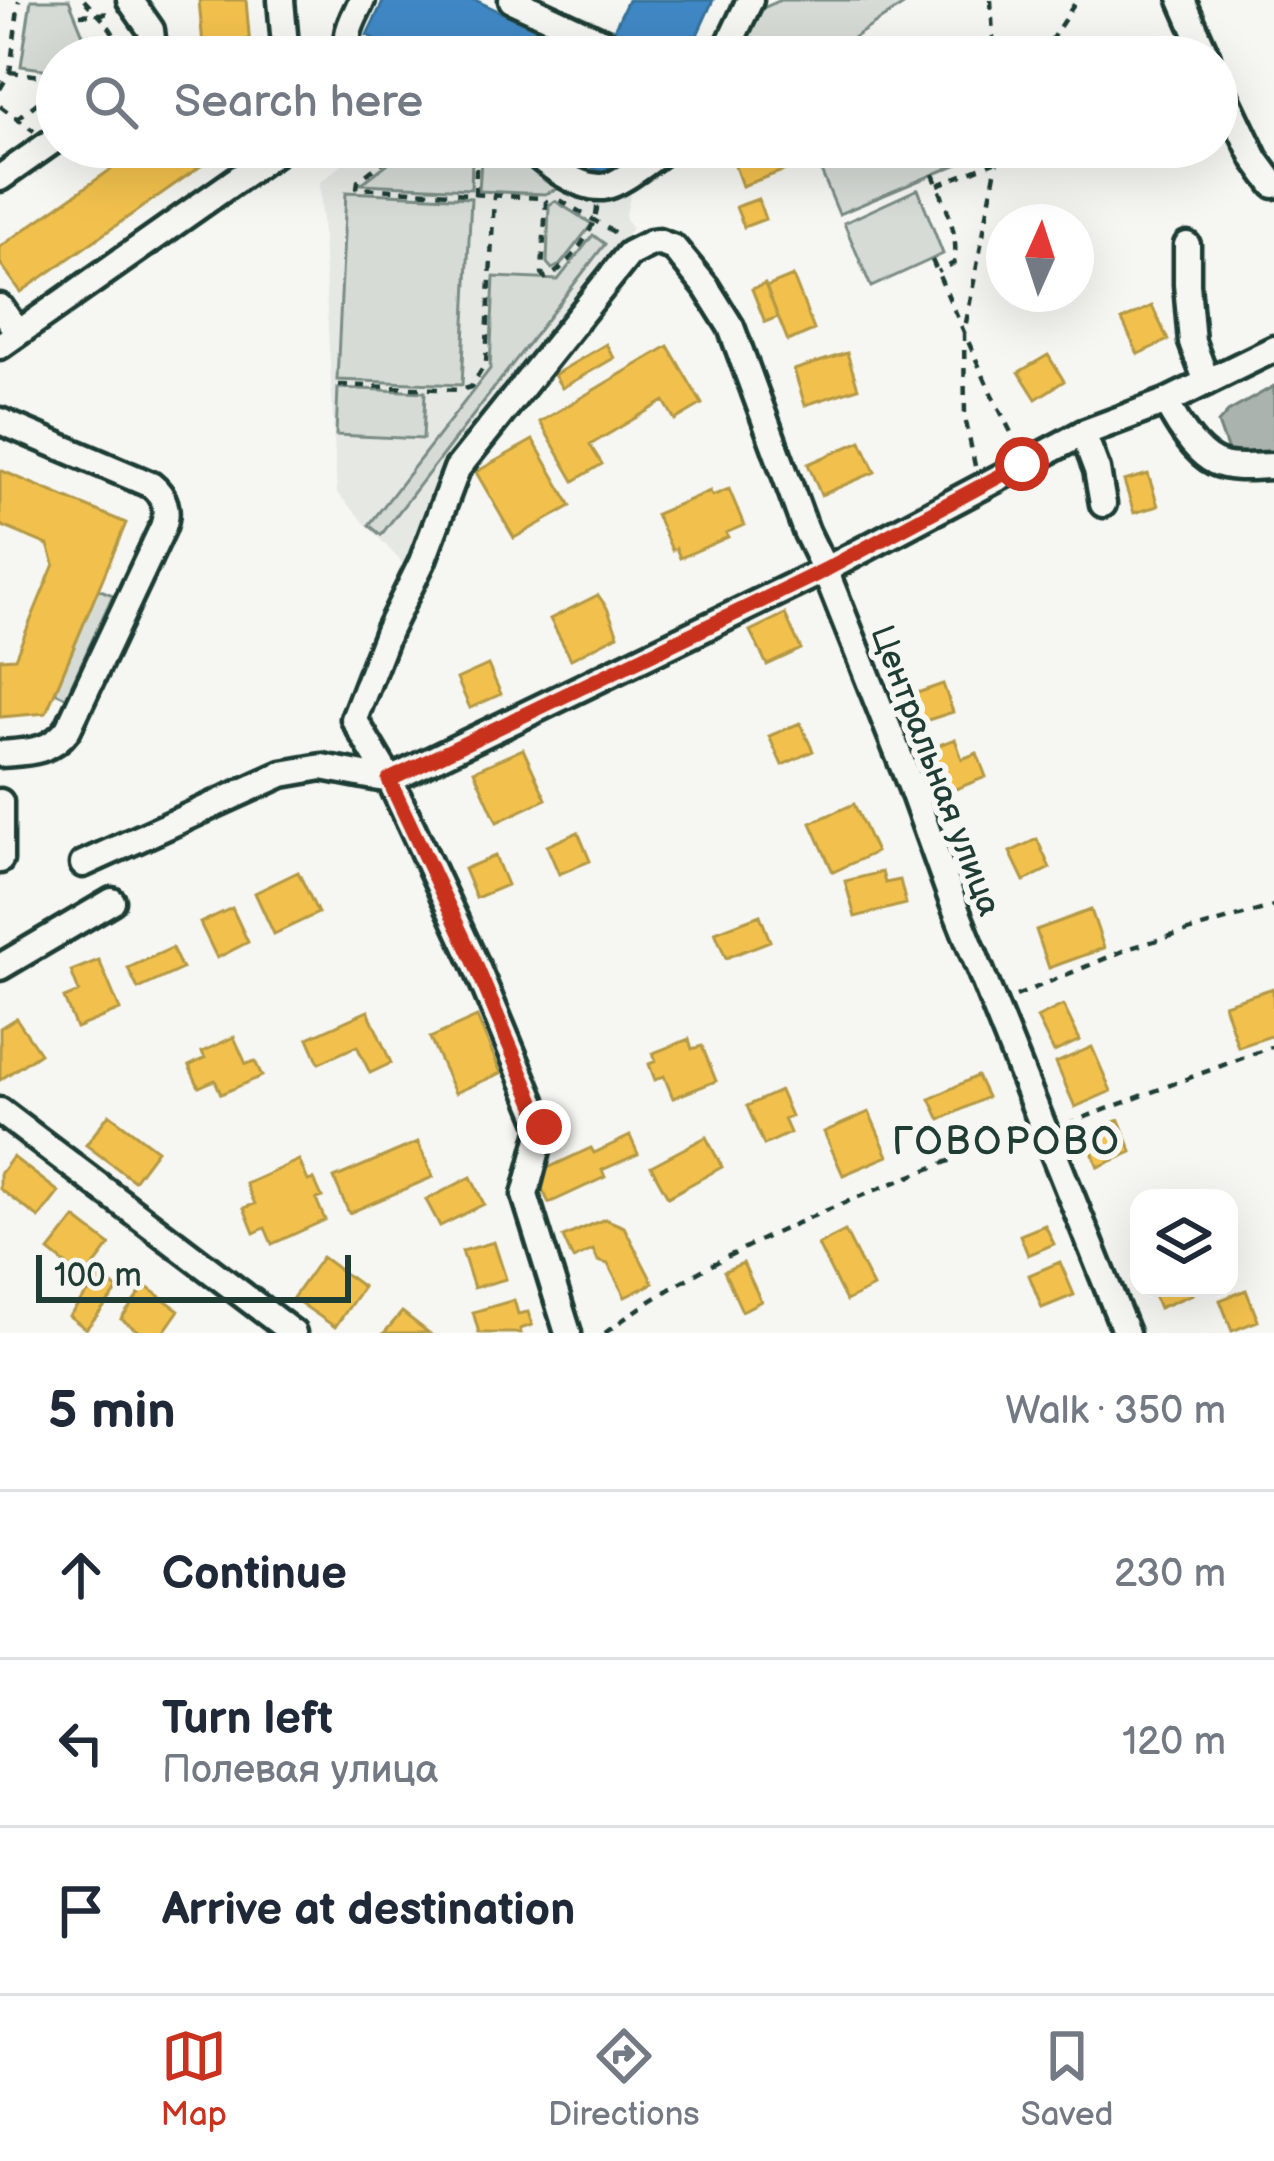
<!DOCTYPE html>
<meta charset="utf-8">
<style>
body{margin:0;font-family:"Balsamiq Sans",sans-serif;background:#f6f6f7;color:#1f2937}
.controls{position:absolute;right:36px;bottom:36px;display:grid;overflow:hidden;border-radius:24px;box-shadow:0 12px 48px #0002}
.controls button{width:108px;height:108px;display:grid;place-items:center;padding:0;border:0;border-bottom:3px solid #e0e1e3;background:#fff;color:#1f2937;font:60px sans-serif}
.compass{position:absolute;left:986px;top:204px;width:108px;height:108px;border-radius:50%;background:#fff;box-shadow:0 12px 48px #0002;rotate:3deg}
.scale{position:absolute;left:36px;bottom:30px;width:315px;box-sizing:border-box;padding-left:12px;border:6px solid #1f3d34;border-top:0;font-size:33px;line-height:42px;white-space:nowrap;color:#1f3d34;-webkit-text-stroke:9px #f6f6f2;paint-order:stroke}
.stop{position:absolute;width:36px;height:36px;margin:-27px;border:9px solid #c8321e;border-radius:50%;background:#fff}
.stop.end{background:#c8321e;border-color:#fff;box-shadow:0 3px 12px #0008}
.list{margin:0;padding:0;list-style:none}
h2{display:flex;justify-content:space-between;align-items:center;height:156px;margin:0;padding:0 48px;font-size:51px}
h2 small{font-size:39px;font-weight:400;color:#747a83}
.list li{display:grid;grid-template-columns:78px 1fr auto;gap:36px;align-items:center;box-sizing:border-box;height:168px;padding:0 48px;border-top:3px solid #e0e1e3}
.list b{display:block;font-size:45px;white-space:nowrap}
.list p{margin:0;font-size:39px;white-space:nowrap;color:#747a83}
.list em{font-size:39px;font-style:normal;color:#747a83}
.icon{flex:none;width:66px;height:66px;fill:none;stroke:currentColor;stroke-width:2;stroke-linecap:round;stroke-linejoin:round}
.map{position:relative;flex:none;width:1274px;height:1333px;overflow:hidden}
.search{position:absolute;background:#fff;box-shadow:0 12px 48px #0002;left:36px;right:36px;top:36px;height:132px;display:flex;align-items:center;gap:30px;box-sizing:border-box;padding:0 42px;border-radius:66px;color:#747a83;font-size:45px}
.sheet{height:660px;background:#fff}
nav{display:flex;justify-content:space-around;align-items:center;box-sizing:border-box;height:168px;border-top:3px solid #e0e1e3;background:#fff;font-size:33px;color:#747a83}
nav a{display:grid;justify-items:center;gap:6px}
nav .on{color:#c8321e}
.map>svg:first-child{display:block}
</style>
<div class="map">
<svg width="1274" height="1333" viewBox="0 0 1274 1333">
<rect width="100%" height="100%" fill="#f6f6f2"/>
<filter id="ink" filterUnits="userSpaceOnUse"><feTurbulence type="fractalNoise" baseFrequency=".00833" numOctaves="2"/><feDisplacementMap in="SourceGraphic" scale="24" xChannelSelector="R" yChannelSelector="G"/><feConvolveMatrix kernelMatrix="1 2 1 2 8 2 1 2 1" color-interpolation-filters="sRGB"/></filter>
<g filter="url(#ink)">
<path fill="#e6e8e4" d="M 340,147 L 688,147 L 633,184 L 625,218 L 632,228 L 453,466 L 407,568 L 337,493 L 320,182 L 341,165 Z"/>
<path fill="#d6dbd6" stroke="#7a8c85" stroke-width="3" d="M 31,0 L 69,0 L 92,57 L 57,57 L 57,71 L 21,66 Z
M 781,0 L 911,0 L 824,57 L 738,57 L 759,10 Z
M 409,147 L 438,147 L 452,155 L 472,159 L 471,189 L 361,184 Z
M 811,147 L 985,147 L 987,152 L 839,214 Z
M 518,148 L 570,184 L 545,194 L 479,191 L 481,160 L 503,156 Z
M 918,189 L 943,254 L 871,287 L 844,223 Z
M 346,192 L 471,198 L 462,385 L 337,380 Z
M 555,201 L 592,224 L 560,265 L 552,269 L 547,263 L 549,205 Z
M 593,235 L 605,244 L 381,535 L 369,525 L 490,369 L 494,277 L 558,280 Z
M 338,388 L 425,392 L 423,439 L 336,435 Z
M 98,589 L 113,595 L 66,697 L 55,692 Z"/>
<path fill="#aab3ae" stroke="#72847d" stroke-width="3" d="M 1274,386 L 1274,455 L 1230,457 L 1218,423 L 1228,412 Z"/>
<path fill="#f2c14e" stroke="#b39946" stroke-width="3" d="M 199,0 L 246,0 L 251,57 L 204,57 Z
M 143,147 L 228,147 L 21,292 L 0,263 L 0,247 Z
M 728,147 L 780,147 L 788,169 L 742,186 Z
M 758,199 L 765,219 L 744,227 L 736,207 Z
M 793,276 L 814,330 L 788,341 L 766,287 Z
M 765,284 L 778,317 L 765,322 L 752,289 Z
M 1152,306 L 1168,340 L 1138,354 L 1122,320 Z
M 606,344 L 614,358 L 562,388 L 554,375 Z
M 668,346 L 702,404 L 675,420 L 664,401 L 590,445 L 602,464 L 574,481 L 540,422 Z
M 847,353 L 858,388 L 805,405 L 794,370 Z
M 1048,355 L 1064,381 L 1036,399 L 1019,372 Z
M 533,440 L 571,506 L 514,538 L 476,472 Z
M 861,441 L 875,472 L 821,495 L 808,464 Z
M 0,470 L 126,523 L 46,713 L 0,717 L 0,659 L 15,658 L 54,564 L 48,545 L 0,525 Z
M 1148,474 L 1158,506 L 1134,513 L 1124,481 Z
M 729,489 L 744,525 L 726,533 L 728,537 L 680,558 L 676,548 L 672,550 L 656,514 L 710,491 L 712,496 Z
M 598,595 L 607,608 L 618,635 L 571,659 L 550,619 Z
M 785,614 L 801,649 L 767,665 L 750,631 Z
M 488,665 L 501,694 L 470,708 L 457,679 Z
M 943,684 L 953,712 L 912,725 L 903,698 Z
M 800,723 L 813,751 L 782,765 L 769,736 Z
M 955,739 L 962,759 L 977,753 L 986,777 L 948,792 L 931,748 Z
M 523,749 L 546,799 L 497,822 L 474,771 Z
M 854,804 L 876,852 L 833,872 L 811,823 Z
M 578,832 L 590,861 L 559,874 L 547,846 Z
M 1037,839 L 1050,868 L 1024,881 L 1010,852 Z
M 495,856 L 507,885 L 476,898 L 464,869 Z
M 298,872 L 318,913 L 274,934 L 255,893 Z
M 882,872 L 885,883 L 900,880 L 906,904 L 855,917 L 845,881 Z
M 232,908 L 248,942 L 217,958 L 200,923 Z
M 1091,910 L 1104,948 L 1049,968 L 1036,930 Z
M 760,915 L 770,941 L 726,958 L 715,932 Z
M 172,948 L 182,969 L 138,989 L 128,968 Z
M 99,960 L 120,1010 L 76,1028 L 64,998 L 79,992 L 71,971 Z
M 1273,988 L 1274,1035 L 1238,1047 L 1224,1004 Z
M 1063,1005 L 1080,1040 L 1054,1052 L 1037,1018 Z
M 368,1011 L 391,1063 L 370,1073 L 357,1046 L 319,1063 L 308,1038 Z
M 477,1017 L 501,1073 L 455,1093 L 430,1038 Z
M 16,1018 L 40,1053 L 0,1080 L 0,1028 Z
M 234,1037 L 246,1064 L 255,1061 L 262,1076 L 221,1094 L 215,1080 L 199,1087 L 189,1066 L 205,1058 L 202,1052 Z
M 689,1039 L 692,1049 L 702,1046 L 716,1081 L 673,1098 L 664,1076 L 655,1080 L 649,1064 L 656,1061 L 653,1053 Z
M 1092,1047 L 1111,1091 L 1075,1107 L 1056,1063 Z
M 977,1076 L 987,1097 L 940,1120 L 930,1099 Z
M 780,1091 L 791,1116 L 784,1119 L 790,1133 L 764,1145 L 747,1106 Z
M 869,1112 L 888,1156 L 843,1175 L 824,1132 Z
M 109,1114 L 157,1150 L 134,1181 L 86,1145 Z
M 1119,1120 L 1132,1152 L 1098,1167 L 1085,1134 Z
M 630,1136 L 638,1154 L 602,1170 L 605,1177 L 549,1203 L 535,1174 L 591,1148 L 594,1153 Z
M 706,1137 L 722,1167 L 668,1197 L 651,1166 Z
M 418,1142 L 433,1177 L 349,1213 L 334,1178 Z
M 13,1157 L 59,1192 L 39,1218 L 0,1189 L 0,1174 Z
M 299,1160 L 308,1181 L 314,1179 L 322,1197 L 316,1199 L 325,1220 L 272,1244 L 265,1228 L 254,1233 L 244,1208 L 255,1204 L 246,1184 Z
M 471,1177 L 484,1204 L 440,1226 L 426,1200 Z
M 75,1218 L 110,1245 L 84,1279 L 49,1251 Z
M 605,1219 L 624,1227 L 653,1283 L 625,1297 L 608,1264 L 598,1261 L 593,1250 L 573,1259 L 563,1237 Z
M 1045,1225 L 1054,1244 L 1028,1255 L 1020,1235 Z
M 845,1231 L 873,1287 L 846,1301 L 818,1245 Z
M 494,1242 L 506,1279 L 474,1288 L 462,1251 Z
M 322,1257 L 363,1287 L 335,1327 L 293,1298 Z
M 1060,1262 L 1074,1295 L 1042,1308 L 1029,1275 Z
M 743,1263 L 761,1301 L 742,1311 L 724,1271 Z
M 101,1276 L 118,1290 L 86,1329 L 69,1316 Z
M 145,1286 L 179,1310 L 163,1333 L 141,1333 L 121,1319 Z
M 1151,1288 L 1190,1288 L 1193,1294 L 1159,1308 Z
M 1246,1290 L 1258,1321 L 1232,1331 L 1220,1300 Z
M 514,1300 L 518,1314 L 528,1312 L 532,1325 L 520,1329 L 521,1333 L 479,1333 L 473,1312 Z
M 402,1312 L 429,1333 L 384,1333 Z"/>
<path fill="#3f88c5" stroke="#35729a" stroke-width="3" d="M 384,0 L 475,0 L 596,57 L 403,57 L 380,51 L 383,44 L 367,35 Z
M 628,0 L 713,0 L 687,57 L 601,57 Z
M 562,147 L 627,147 L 623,155 L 616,151 L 605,174 L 560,151 Z"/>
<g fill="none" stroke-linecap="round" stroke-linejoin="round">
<path stroke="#cbd1cc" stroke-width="24" stroke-dasharray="24 12" stroke-linecap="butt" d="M 607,44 L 635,57"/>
<g stroke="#1f3d34" stroke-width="33">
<path id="minor" d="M 130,0 L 151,30 L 154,57
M 281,0 L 286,57
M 512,0 L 607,44
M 1182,0 L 1207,57
M 360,57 C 336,43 353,20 362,0
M 723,57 L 750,0
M 1217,79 L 1255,159 L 1274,185
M 528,147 C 544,163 579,189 603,187 C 621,185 653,157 669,147
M 0,178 L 57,138
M 1187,245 L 1187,284 L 1192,342 L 1207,382
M 0,307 L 18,333
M 0,346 L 283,147
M 1166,402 C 1177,423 1194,452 1215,462 C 1232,470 1256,466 1274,466
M 0,421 L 151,485 C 165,496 169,510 163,527 L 68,729 C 50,753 27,752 0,754
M 1083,433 L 1097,470 L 1103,504
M 0,802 L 0,860
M 83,864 L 282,774 L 322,767 L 390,780 L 825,570 L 1083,433 L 1166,402 L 1274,349
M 0,967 L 112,901
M 0,1111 L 293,1333
M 568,1333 L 525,1195 L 543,1127 L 474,961 L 390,780 L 354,719 L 388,631 L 422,562 L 457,469 L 629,254 L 651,243 L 658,242 L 674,248 L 706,287 L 731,327 L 806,531 L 825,570 L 911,786 L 952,900 L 1126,1333"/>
</g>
<path stroke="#1f3d34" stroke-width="4.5" stroke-dasharray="9 9" stroke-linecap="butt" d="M 84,0 C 99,17 123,33 116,57
M 991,0 L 994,57
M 80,15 L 116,13
M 98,49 L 134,50
M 1040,57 L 1077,0
M 10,72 L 57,78
M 0,89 L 10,72 L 19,0
M 0,106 L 34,131
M 17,119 L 57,87
M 402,147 L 358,181 L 357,188 L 543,198 L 546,201 L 542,273 L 545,278 C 565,272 598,227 597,206
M 449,147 L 477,155 L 505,150
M 933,174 C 944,201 960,235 954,263 L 938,272
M 938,185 L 999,160
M 475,195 L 477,147
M 560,200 L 617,234
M 932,260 L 991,393 L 1018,446
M 339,385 L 461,390 L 471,387 L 486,363 L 494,196
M 975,466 L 965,417 L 964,333 L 1000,147
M 1016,996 L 1130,948 L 1274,906
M 1067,1124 L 1274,1046
M 605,1333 C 727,1240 879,1190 1020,1133"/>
<use href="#minor" stroke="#f6f6f2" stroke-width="24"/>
</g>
</g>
<g fill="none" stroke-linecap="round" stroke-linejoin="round" filter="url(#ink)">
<path stroke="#c8321e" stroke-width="15" d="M 544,1127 L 474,961 L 389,780 L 825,570 L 1022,464"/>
</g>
<g text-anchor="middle" stroke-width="12" stroke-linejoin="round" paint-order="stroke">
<g font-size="33" fill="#1f3d34" stroke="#f6f6f2">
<text transform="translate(937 770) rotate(69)" y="12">Центральная улица</text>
</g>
<g font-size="39" letter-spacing="3" fill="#1f3d34" stroke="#f6f6f2">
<text x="1007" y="1154">ГОВОРОВО</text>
</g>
</g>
</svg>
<div class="controls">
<button><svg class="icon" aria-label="layers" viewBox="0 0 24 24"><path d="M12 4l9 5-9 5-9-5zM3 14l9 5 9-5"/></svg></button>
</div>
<svg class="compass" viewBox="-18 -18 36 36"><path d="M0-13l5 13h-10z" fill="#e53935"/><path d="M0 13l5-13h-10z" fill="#747a83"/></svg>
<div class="scale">100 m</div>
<div class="stop" style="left:1022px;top:464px"></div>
<div class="stop end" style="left:544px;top:1127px"></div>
<div class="search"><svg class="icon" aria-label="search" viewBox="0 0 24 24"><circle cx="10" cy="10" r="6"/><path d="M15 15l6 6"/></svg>Search here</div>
</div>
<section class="sheet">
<h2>5 min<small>Walk · 350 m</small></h2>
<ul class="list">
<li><svg class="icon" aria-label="ahead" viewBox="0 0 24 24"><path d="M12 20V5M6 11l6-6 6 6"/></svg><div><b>Continue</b></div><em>230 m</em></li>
<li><svg class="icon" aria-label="left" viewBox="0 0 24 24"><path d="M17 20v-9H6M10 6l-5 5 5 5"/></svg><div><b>Turn left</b><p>Полевая улица</p></div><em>120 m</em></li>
<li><svg class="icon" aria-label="arrive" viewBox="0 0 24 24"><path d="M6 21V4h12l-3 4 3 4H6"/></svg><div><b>Arrive at destination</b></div></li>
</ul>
</section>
<nav>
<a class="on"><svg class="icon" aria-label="map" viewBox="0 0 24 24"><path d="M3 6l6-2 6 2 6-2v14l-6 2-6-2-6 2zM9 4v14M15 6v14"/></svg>Map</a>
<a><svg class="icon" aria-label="directions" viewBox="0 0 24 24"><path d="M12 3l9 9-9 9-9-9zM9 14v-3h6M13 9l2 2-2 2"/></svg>Directions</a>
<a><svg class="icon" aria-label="saved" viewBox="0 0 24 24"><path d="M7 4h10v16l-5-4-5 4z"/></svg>Saved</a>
</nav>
